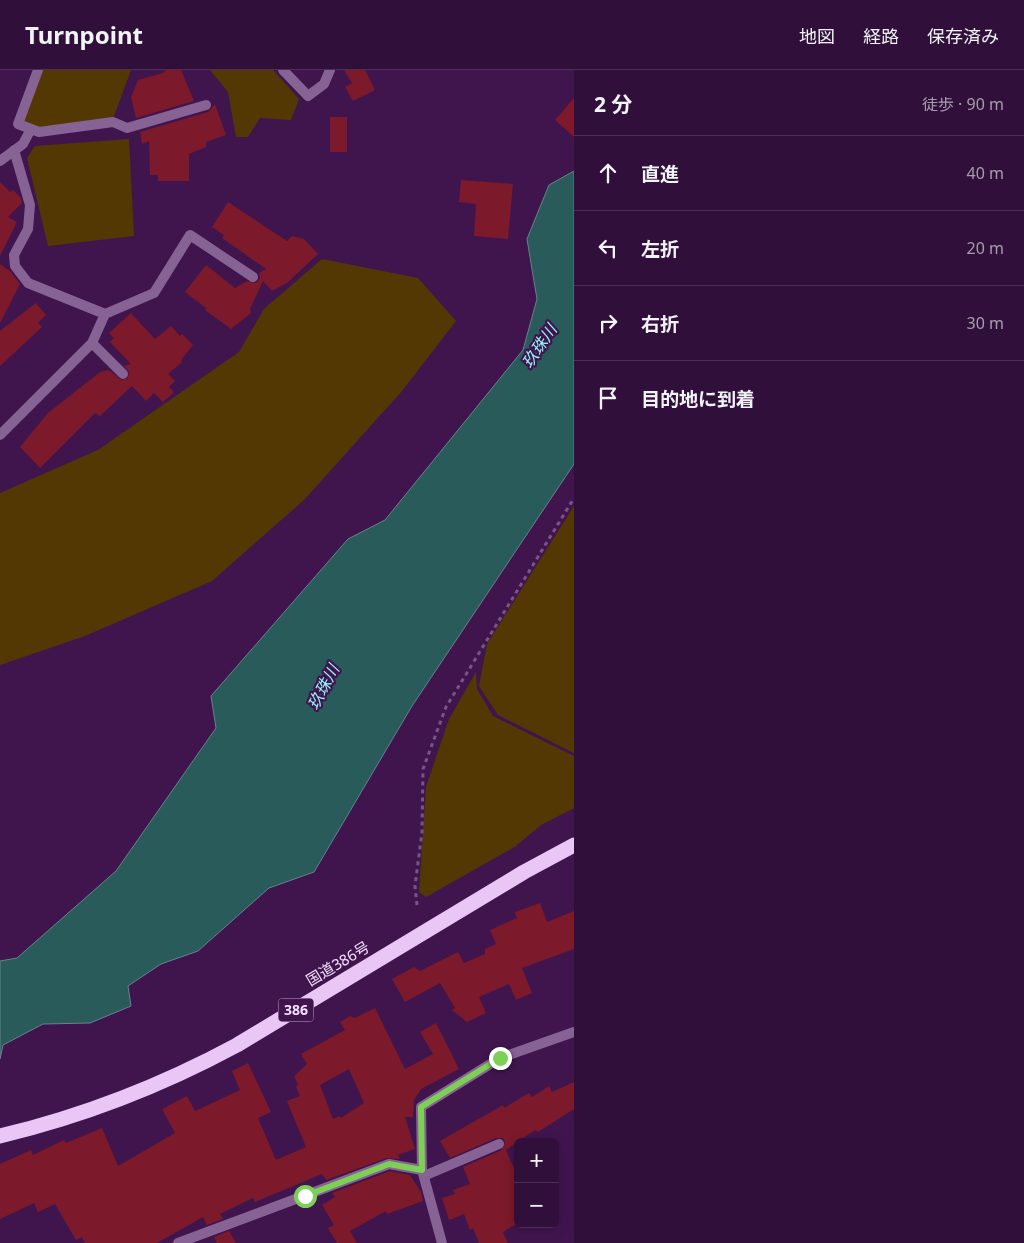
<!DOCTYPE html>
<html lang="ja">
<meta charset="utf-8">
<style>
body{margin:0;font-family:"Noto Sans","Noto Sans JP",sans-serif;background:#381942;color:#f1f3f6}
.controls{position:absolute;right:15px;bottom:15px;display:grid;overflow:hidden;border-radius:8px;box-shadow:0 2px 12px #0003}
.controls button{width:45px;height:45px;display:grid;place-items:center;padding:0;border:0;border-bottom:1px solid #4b3054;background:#30103a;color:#f1f3f6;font:25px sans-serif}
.stop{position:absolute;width:15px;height:15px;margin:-11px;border:4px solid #7cd154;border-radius:50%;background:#fff}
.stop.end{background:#7cd154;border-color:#fff;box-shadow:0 1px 5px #0008}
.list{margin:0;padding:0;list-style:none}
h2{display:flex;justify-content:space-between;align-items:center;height:65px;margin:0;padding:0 20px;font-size:21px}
h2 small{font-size:16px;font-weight:400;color:#a89daf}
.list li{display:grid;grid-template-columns:32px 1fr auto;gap:15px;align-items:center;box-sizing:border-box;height:75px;padding:0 20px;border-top:1px solid #4b3054}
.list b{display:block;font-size:19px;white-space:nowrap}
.list em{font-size:16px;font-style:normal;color:#a89daf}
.icon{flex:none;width:28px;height:28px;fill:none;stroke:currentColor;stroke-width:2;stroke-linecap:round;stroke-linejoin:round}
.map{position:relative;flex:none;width:574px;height:1173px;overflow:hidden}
header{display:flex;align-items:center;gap:30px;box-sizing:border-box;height:70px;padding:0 25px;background:#30103a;border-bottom:1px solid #4b3054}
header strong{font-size:24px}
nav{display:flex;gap:28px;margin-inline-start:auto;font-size:18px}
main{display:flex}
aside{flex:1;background:#30103a}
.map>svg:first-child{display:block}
</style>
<header>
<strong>Turnpoint</strong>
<nav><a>地図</a><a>経路</a><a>保存済み</a></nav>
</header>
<main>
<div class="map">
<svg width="574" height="1173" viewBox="0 0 574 1173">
<rect width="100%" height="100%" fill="#40154e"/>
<path fill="#533803" d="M 43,0 L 131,0 L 113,49 L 43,59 L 23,53 Z
M 210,0 L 273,0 L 299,29 L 291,50 L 260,48 L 248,67 L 236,67 L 228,22 Z
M 129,69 L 134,166 L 48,176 L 27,88 L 35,76 Z
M 322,189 L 418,208 L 456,251 L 402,321 L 304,430 L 212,511 L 85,566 L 0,595 L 0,423 L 98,380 L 239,282 L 264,239 Z
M 574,436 L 574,683 L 498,645 L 479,616 L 487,574 Z
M 476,602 L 477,619 L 493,646 L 574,686 L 574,738 L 541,755 L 516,776 L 426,827 L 419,822 L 426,717 L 449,649 Z"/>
<path fill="#295b5b" stroke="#66838b" d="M 574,101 L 574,394 L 412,636 L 314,802 L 269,818 L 198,881 L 161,894 L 128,916 L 131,936 L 90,953 L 43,954 L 3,975 L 0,989 L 0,891 L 17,888 L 116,801 L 216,658 L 211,626 L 348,469 L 385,450 L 523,280 L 537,229 L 527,169 L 549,115 Z"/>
<path fill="#7c192a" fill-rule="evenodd" d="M 166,0 L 181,0 L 194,31 L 136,48 L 131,27 L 138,10 L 163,3 Z
M 344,0 L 365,0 L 375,20 L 353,31 L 345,17 L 352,13 Z
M 574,28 L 574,67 L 555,50 Z
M 215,34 L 226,65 L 206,72 L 206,77 L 189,84 L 189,111 L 158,111 L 158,105 L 150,105 L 149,71 L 142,74 L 140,62 L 208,42 Z
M 330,47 L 347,47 L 347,82 L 330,82 Z
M 461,110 L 513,114 L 508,169 L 474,166 L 476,134 L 459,132 Z
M 0,112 L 10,122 L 13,120 L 21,128 L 22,133 L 8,147 L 17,152 L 0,186 Z
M 228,132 L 287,171 L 292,166 L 304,169 L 318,184 L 287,213 L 272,221 L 263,211 L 250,239 L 251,243 L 231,259 L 205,240 L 206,238 L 185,222 L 206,195 L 235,218 L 247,211 L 256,213 L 260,208 L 259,203 L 266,199 L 222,168 L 224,165 L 212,157 Z
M 0,194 L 10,201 L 20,214 L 0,253 Z
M 36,233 L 46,245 L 38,253 L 42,257 L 0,296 L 0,261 Z
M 131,243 L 155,269 L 171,256 L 180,266 L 182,264 L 193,275 L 181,290 L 182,292 L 168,304 L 175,311 L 169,317 L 174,322 L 163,332 L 154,323 L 146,331 L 132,316 L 100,346 L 95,343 L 40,398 L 20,377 L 48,343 L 100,302 L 109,300 L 121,310 L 128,308 L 129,302 L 124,296 L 131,294 L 110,272 L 114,268 L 109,263 Z
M 540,833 L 547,852 L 574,841 L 574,879 L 522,898 L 532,923 L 516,930 L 509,914 L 479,927 L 486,943 L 467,952 L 452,940 L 455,938 L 440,913 L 405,932 L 392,909 L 414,897 L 420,901 L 458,882 L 464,893 L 485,884 L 485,879 L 496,874 L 490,860 L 517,848 L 515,842 Z
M 375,938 L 405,999 L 433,984 L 420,962 L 436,953 L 459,999 L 421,1019 L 414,1030 L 413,1047 L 405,1047 L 415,1079 L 398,1085 L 400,1089 L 387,1088 L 326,1110 L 322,1104 L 255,1132 L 253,1128 L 220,1144 L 223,1149 L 207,1155 L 203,1147 L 157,1173 L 85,1173 L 82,1167 L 76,1170 L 55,1134 L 38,1142 L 34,1133 L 0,1149 L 0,1094 L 31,1080 L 33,1085 L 64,1070 L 66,1073 L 102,1058 L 118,1096 L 175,1063 L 162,1039 L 187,1026 L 195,1041 L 240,1020 L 232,1001 L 248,993 L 271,1042 L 258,1048 L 276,1090 L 306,1077 L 287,1031 L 300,1026 L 296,1017 L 298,1014 L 294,1006 L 307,994 L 301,984 L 345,960 L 340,952 L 350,946 L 355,948 ZM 349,999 L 364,1033 L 341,1048 L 340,1046 L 333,1049 L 320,1015 Z
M 574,1012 L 574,1039 L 538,1062 L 535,1060 L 506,1080 L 518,1108 L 518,1153 L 503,1162 L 508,1173 L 479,1173 L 473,1158 L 470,1160 L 464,1144 L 449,1150 L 442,1128 L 455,1124 L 453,1120 L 470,1114 L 463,1097 L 502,1080 L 505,1072 L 503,1068 L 496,1068 L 450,1088 L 440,1071 L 503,1035 L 504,1038 L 529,1023 L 532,1027 L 549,1016 L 552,1022 Z
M 390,1101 L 410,1105 L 421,1122 L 423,1131 L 387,1144 L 386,1141 L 350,1161 L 357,1173 L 337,1173 L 328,1158 L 334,1155 L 322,1135 L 335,1127 L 332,1123 Z
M 229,1161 L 236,1173 L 217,1173 L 214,1167 Z"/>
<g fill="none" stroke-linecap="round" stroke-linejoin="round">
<path stroke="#795585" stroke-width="3" stroke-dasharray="4 4" stroke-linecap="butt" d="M 417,835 L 415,816 L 422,762 L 423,699 L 446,637 L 574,428"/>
<path stroke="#876294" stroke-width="10" d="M 38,0 L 18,54 L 39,62 L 113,52 L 127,58 L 206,35
M 283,0 L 308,26 L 324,14 L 330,0
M 14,80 L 30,135 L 28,159 L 14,185 L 15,196 L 28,213 L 105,244 L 154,223 L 190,165 L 253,207
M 0,91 L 23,74 L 31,59
M 92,273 L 123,304
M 0,365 L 92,273 L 105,244
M 424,1106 L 499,1074
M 178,1173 L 389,1094 L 422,1100
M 442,1173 L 422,1100 L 421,1037 L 500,988 L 574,962"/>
<path stroke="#eac6f7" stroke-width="15" d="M 0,1066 C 84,1046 161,1016 237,975 L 524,802 L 574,775"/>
</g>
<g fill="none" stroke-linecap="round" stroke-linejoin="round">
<path stroke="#7cd154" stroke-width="6" d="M 305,1126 L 389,1094 L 422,1100 L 421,1037 L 500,988"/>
</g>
<g text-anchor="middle" stroke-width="4.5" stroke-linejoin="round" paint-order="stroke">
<rect fill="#40154e" stroke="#bfa3c8" stroke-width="1" x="278.5" y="928.5" width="35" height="23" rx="4"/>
<g font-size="14" font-weight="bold" fill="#f5e0fc">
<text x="296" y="945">386</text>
</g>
<g font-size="15" fill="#f5e0fc" stroke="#40154e">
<text transform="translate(338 894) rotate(-31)" y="5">国道386号</text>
</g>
<g font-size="16" font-style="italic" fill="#90f9fa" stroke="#40154e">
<text transform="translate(539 276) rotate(-56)" y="6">玖珠川</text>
<text transform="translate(323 617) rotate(-62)" y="6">玖珠川</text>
</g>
</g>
</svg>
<div class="controls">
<button>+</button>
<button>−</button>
</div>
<div class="stop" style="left:305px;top:1126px"></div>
<div class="stop end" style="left:500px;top:988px"></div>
</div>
<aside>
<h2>2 分<small>徒歩 · 90 m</small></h2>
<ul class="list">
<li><svg class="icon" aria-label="ahead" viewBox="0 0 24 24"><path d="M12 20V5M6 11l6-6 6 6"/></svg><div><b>直進</b></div><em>40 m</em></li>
<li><svg class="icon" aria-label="left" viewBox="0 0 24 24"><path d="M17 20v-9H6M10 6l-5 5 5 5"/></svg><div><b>左折</b></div><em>20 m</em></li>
<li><svg class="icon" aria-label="right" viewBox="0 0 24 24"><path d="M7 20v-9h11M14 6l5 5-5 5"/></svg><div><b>右折</b></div><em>30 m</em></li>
<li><svg class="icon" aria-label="arrive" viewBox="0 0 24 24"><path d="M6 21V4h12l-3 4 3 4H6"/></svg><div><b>目的地に到着</b></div></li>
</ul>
</aside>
</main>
